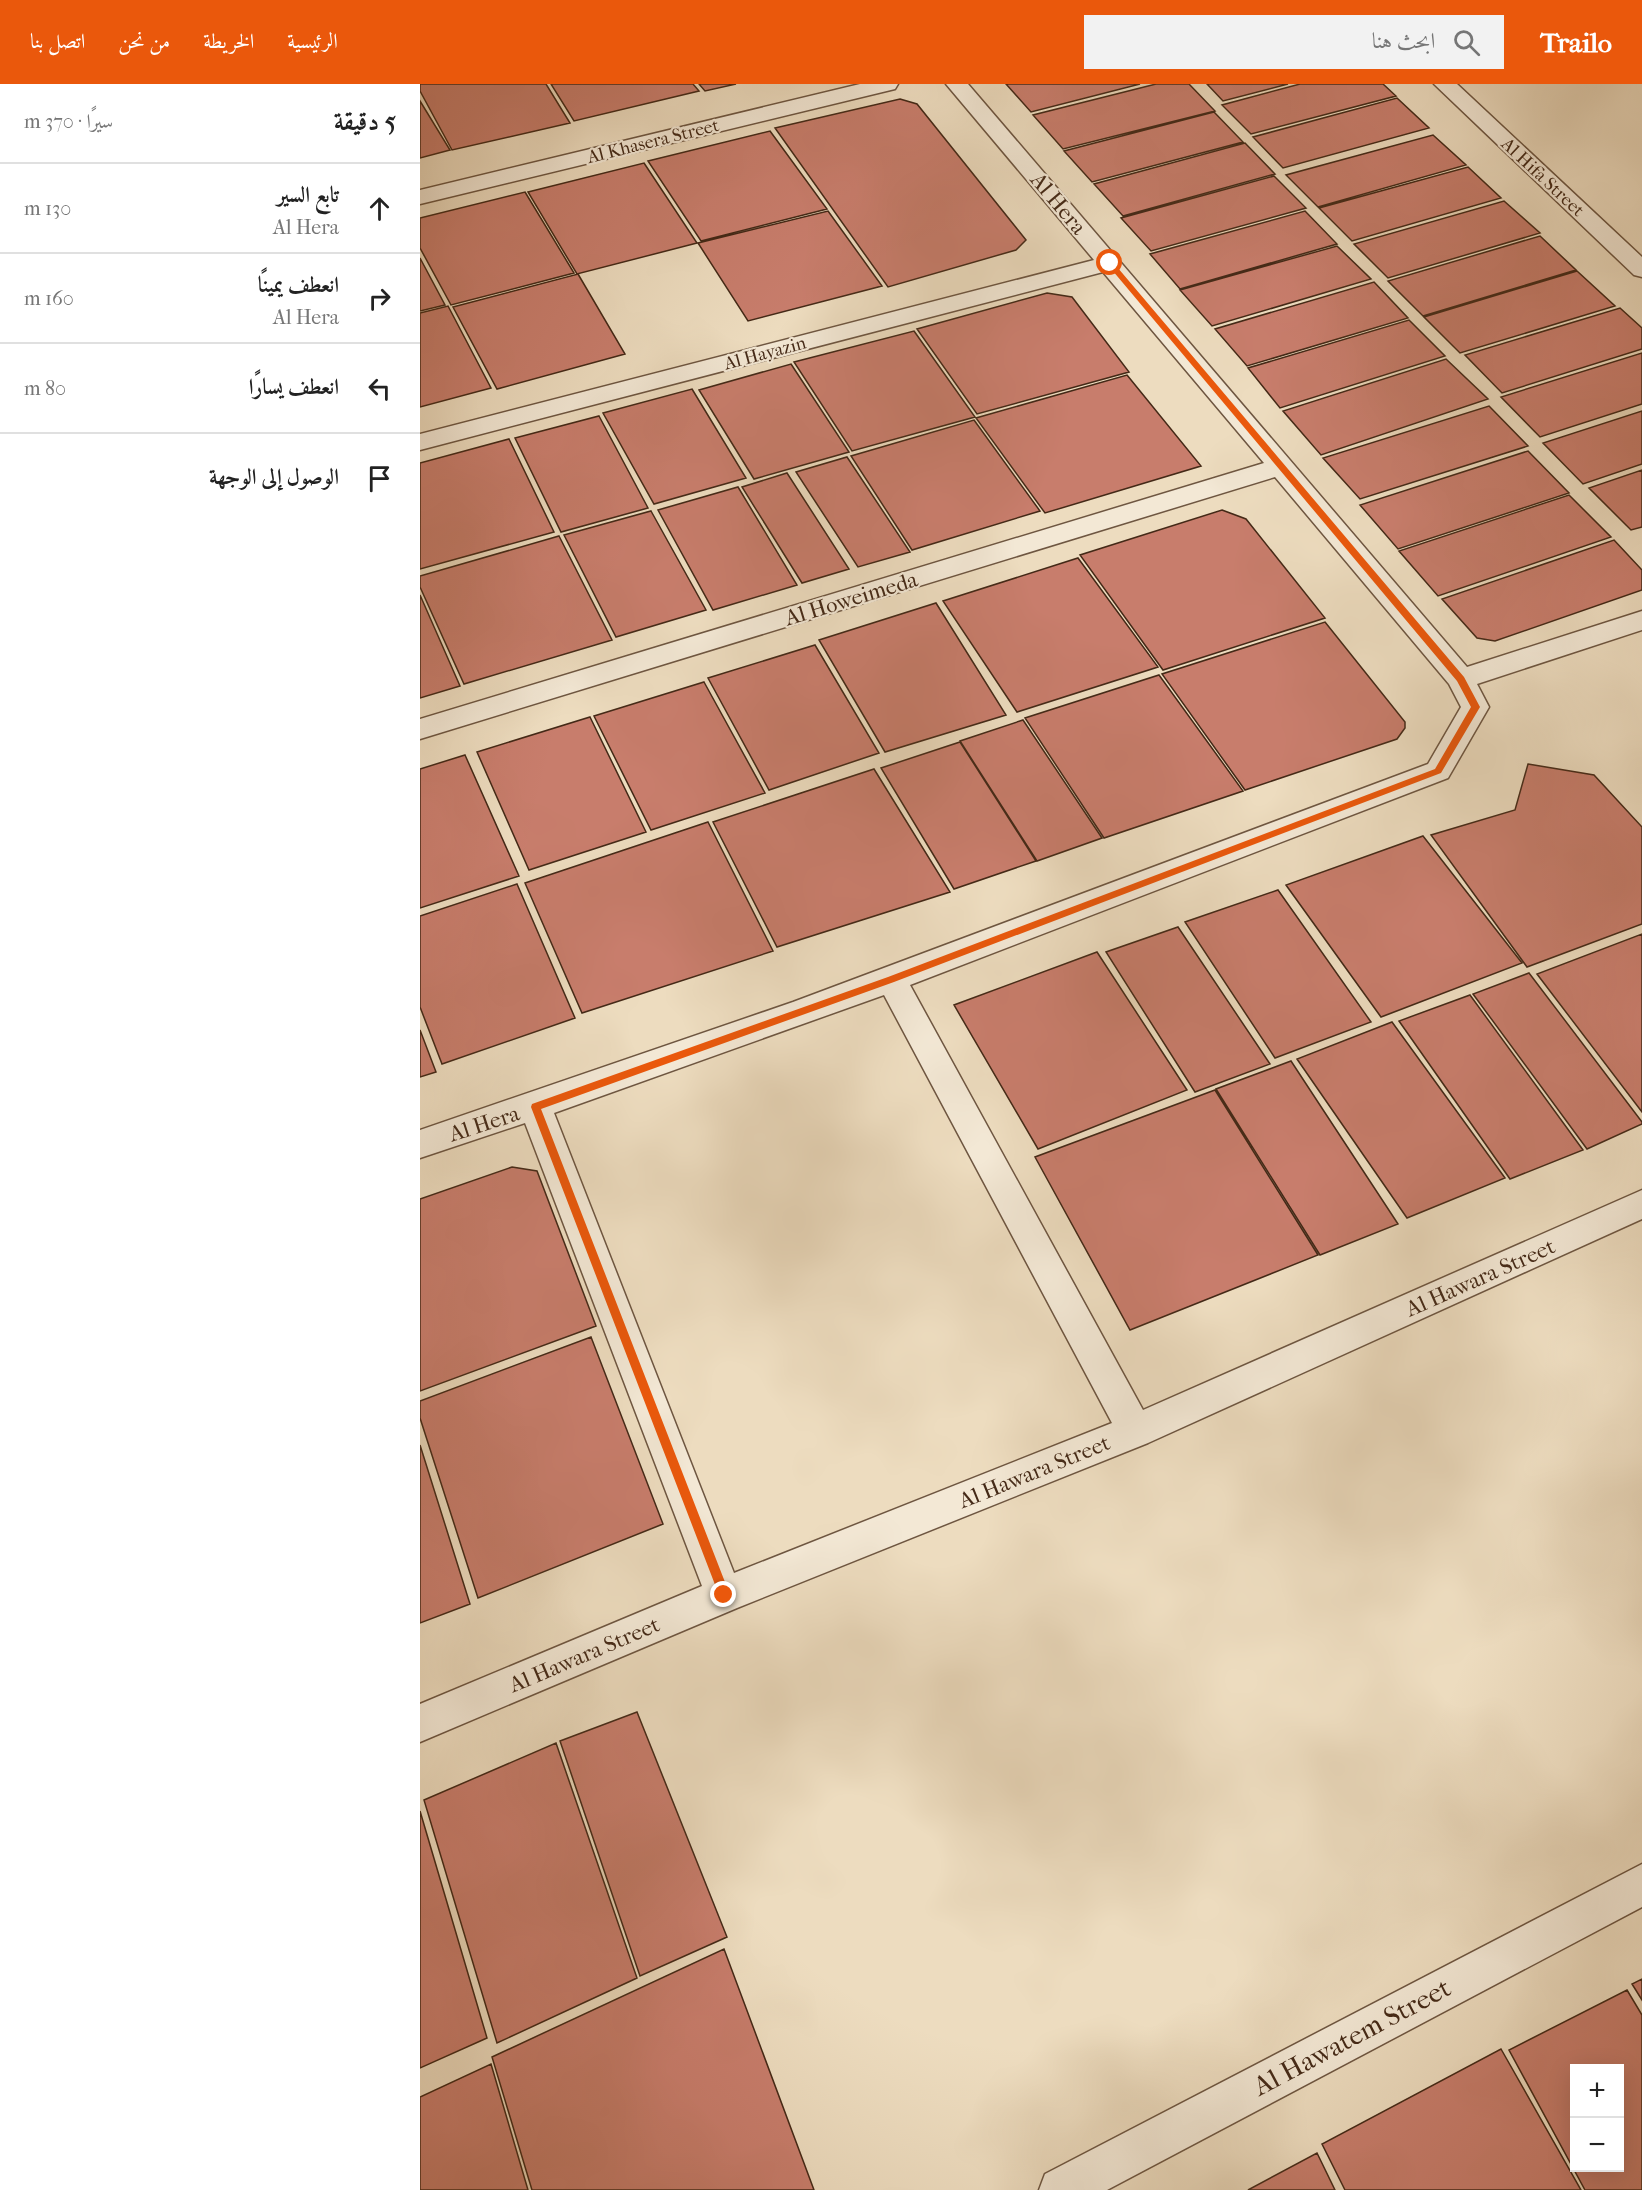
<!DOCTYPE html>
<html lang="ar">
<meta charset="utf-8">
<style>
body{margin:0;font-family:"IM FELL French Canon",Amiri,serif;background:#f2f2f2;color:#222;direction:rtl}
.controls{position:absolute;right:18px;bottom:18px;display:grid;overflow:hidden;border-radius:0px;box-shadow:0 6px 24px #0002}
.controls button{width:54px;height:54px;display:grid;place-items:center;padding:0;border:0;border-bottom:2px solid #e0e0e0;background:#fff;color:#222;font:30px sans-serif}
.stop{position:absolute;width:18px;height:18px;margin:-14px;border:4px solid #ea580c;border-radius:50%;background:#fff}
.stop.end{background:#ea580c;border-color:#fff;box-shadow:0 2px 6px #0008}
.list{margin:0;padding:0;list-style:none}
h2{display:flex;justify-content:space-between;align-items:center;height:78px;margin:0;padding:0 24px;font-size:26px}
h2 small{font-size:20px;font-weight:400;color:#767676}
.list li{display:grid;grid-template-columns:39px 1fr auto;gap:18px;align-items:center;box-sizing:border-box;height:90px;padding:0 24px;border-top:2px solid #e0e0e0}
.list b{display:block;font-size:22px;white-space:nowrap}
.list p{margin:0;font-size:20px;white-space:nowrap;color:#767676}
.list em{font-size:20px;font-style:normal;color:#767676}
.icon{flex:none;width:33px;height:33px;fill:none;stroke:currentColor;stroke-width:2;stroke-linecap:round;stroke-linejoin:round}
.map{position:relative;flex:none;width:1222px;height:2106px;overflow:hidden;direction:ltr}
header{display:flex;align-items:center;gap:36px;box-sizing:border-box;height:84px;padding:0 30px;background:#ea580c;color:#fff}
header strong{font-size:28px}
nav{display:flex;gap:33px;margin-inline-start:auto;font-size:21px}
.search{width:420px;height:54px;background:#f2f2f2;display:flex;align-items:center;gap:15px;box-sizing:border-box;padding:0 21px;border-radius:0px;color:#767676;font-size:22px}
main{display:flex}
aside{flex:1;background:#fff}
.map>svg:first-child{display:block}
</style>
<header>
<strong>Trailo</strong>
<div class="search"><svg class="icon" aria-label="search" viewBox="0 0 24 24"><circle cx="10" cy="10" r="6"/><path d="M15 15l6 6"/></svg>ابحث هنا</div>
<nav><a>الرئيسية</a><a>الخريطة</a><a>من نحن</a><a>اتصل بنا</a></nav>
</header>
<main>
<div class="map">
<svg width="1222" height="2106" viewBox="0 0 1222 2106">
<rect width="100%" height="100%" fill="#eddcbf"/>
<filter id="stains"><feTurbulence type="fractalNoise" baseFrequency=".00333" numOctaves="4"/><feColorMatrix values="0 0 0 0 .2 0 0 0 0 .09 0 0 0 0 .02 0 0 0 .5 -.17"/></filter>
<radialGradient id="worn" r=".72"><stop offset=".6" stop-color="#630" stop-opacity="0"/><stop offset="1" stop-color="#630" stop-opacity=".3"/></radialGradient>
<path fill="#c87d6c" stroke="#442917" stroke-width="1.5" fill-rule="evenodd" d="M 0,0 L 126,0 L 150,39 L 32,66 L 0,7 Z
M 131,0 L 273,0 L 279,7 L 154,37 Z
M 279,0 L 316,0 L 285,7 Z
M 586,0 L 720,0 L 611,28 Z
M 736,0 L 769,0 L 795,27 L 643,65 L 613,31 Z
M 787,0 L 868,0 L 803,17 Z
M 880,0 L 963,0 L 976,12 L 831,50 L 802,21 Z
M 977,14 L 1009,44 L 863,84 L 833,53 Z
M 480,15 L 497,20 L 606,156 L 596,166 L 468,203 L 355,44 Z
M 0,17 L 30,66 L 0,74 Z
M 794,28 L 823,58 L 672,98 L 644,67 Z
M 350,47 L 407,125 L 281,157 L 228,77 Z
M 1013,51 L 1046,81 L 898,123 L 866,91 Z
M 825,59 L 855,90 L 703,132 L 674,100 Z
M 224,79 L 277,159 L 157,190 L 108,108 Z
M 1048,83 L 1081,114 L 932,157 L 899,124 Z
M 854,92 L 886,124 L 731,167 L 701,134 Z
M 105,108 L 154,189 L 31,221 L 0,164 L 0,134 Z
M 1084,117 L 1120,149 L 968,194 L 934,160 Z
M 408,127 L 462,202 L 328,237 L 278,159 Z
M 885,127 L 917,160 L 760,205 L 730,170 Z
M 1120,152 L 1156,186 L 1003,232 L 968,197 Z
M 917,162 L 951,195 L 792,242 L 760,206 Z
M 0,174 L 25,221 L 0,227 Z
M 1157,187 L 1195,222 L 1040,269 L 1004,233 Z
M 158,190 L 205,270 L 77,305 L 33,223 Z
M 954,198 L 988,234 L 827,282 L 795,245 Z
M 627,209 L 652,213 L 709,288 L 557,330 L 497,245 Z
M 28,222 L 71,304 L 0,323 L 0,229 Z
M 1200,224 L 1222,244 L 1222,265 L 1082,309 L 1045,271 Z
M 989,236 L 1025,272 L 860,324 L 828,284 Z
M 494,247 L 555,333 L 432,367 L 374,278 Z
M 1222,269 L 1222,320 L 1120,353 L 1081,313 Z
M 1026,275 L 1068,315 L 901,371 L 863,327 Z
M 371,280 L 429,368 L 334,395 L 279,306 Z
M 707,291 L 781,382 L 625,429 L 556,334 Z
M 272,305 L 326,394 L 234,420 L 183,329 Z
M 1069,322 L 1108,362 L 940,415 L 903,374 Z
M 1222,327 L 1222,380 L 1163,400 L 1123,359 Z
M 179,332 L 228,424 L 141,448 L 95,354 Z
M 554,336 L 620,427 L 492,466 L 431,372 Z
M 89,355 L 134,448 L 0,485 L 0,379 Z
M 1108,367 L 1149,409 L 978,465 L 940,421 Z
M 427,373 L 490,468 L 438,483 L 376,388 Z
M 1222,386 L 1222,443 L 1211,446 L 1169,404 Z
M 367,389 L 429,485 L 382,499 L 322,403 Z
M 318,403 L 377,501 L 293,526 L 238,426 Z
M 1149,411 L 1191,453 L 1018,512 L 979,467 Z
M 802,426 L 826,435 L 905,534 L 743,586 L 660,471 Z
M 231,427 L 286,526 L 196,553 L 144,451 Z
M 139,452 L 192,556 L 44,600 L 0,503 L 0,492 Z
M 1194,456 L 1222,486 L 1222,506 L 1075,557 L 1057,554 L 1022,515 Z
M 658,474 L 738,583 L 597,628 L 523,517 Z
M 0,511 L 40,602 L 0,614 Z
M 516,519 L 586,631 L 465,668 L 399,556 Z
M 905,538 L 985,638 L 985,644 L 977,655 L 825,706 L 742,590 Z
M 395,561 L 459,669 L 349,706 L 288,594 Z
M 739,591 L 823,707 L 684,754 L 605,634 Z
M 284,598 L 345,709 L 231,746 L 174,632 Z
M 170,633 L 226,748 L 109,786 L 57,668 Z
M 603,636 L 682,754 L 617,777 L 540,657 Z
M 540,658 L 616,777 L 534,805 L 461,684 Z
M 45,671 L 99,792 L 0,824 L 0,685 Z
M 1108,680 L 1174,691 L 1222,743 L 1222,840 L 1107,883 L 1011,751 L 1095,726 Z
M 454,685 L 530,808 L 357,863 L 293,738 Z
M 288,738 L 353,867 L 162,929 L 105,799 Z
M 1003,752 L 1102,879 L 961,933 L 866,801 Z
M 97,800 L 155,934 L 22,980 L 0,923 L 0,832 Z
M 858,806 L 951,938 L 855,974 L 765,838 Z
M 758,843 L 850,980 L 775,1008 L 686,868 Z
M 1222,850 L 1222,1028 L 1117,890 Z
M 677,868 L 767,1006 L 618,1065 L 534,921 Z
M 1109,889 L 1222,1038 L 1222,1040 L 1167,1065 L 1053,910 Z
M 1050,911 L 1163,1066 L 1090,1095 L 979,937 Z
M 972,938 L 1085,1094 L 987,1134 L 877,975 Z
M 0,946 L 16,988 L 0,993 Z
M 871,977 L 978,1140 L 900,1171 L 796,1005 Z
M 795,1006 L 898,1171 L 710,1246 L 615,1073 Z
M 92,1083 L 117,1087 L 176,1242 L 0,1307 L 0,1115 Z
M 171,1253 L 243,1440 L 58,1514 L 0,1334 L 0,1317 Z
M 0,1361 L 50,1520 L 0,1539 Z
M 217,1628 L 307,1853 L 220,1892 L 140,1657 Z
M 136,1659 L 217,1894 L 77,1959 L 4,1716 Z
M 0,1727 L 67,1954 L 0,1984 Z
M 304,1865 L 394,2106 L 112,2106 L 72,1973 Z
M 1222,1895 L 1222,1916 L 1212,1900 Z
M 1207,1906 L 1222,1931 L 1222,2106 L 1165,2106 L 1089,1966 ZM 1154,1984 L 1200,1984 L 1200,2084 L 1154,2084 Z
M 1081,1965 L 1161,2106 L 925,2106 L 902,2060 Z
M 71,1980 L 108,2106 L 0,2106 L 0,2013 Z
M 897,2069 L 915,2106 L 828,2106 Z"/>
<g fill="none" stroke-linecap="round" stroke-linejoin="round">
<g stroke="#6e5641" stroke-width="3">
<path id="minor" d="M 440,0 L 478,0 L 475,5 L 0,120 L 0,106 Z
M 526,0 L 548,0 L 1047,583 L 1222,527 L 1222,546 L 1057,600 L 1069,623 L 1028,694 L 490,901 L 723,1326 L 1222,1106 L 1222,1135 L 728,1359 L 317,1524 L 0,1658 L 0,1620 L 282,1502 L 105,1039 L 0,1074 L 0,1046 L 373,918 L 1008,680 L 1041,623 L 1029,600 L 855,393 L 0,655 L 0,635 L 844,379 L 683,188 L 0,366 L 0,350 L 674,176 ZM 464,911 L 692,1339 L 314,1489 L 134,1029 Z
M 1014,0 L 1037,0 L 1222,173 L 1222,193 L 1214,191 Z
M 1222,1780 L 1222,1823 L 687,2106 L 619,2106 L 625,2090 Z"/>
</g>
<use href="#minor" fill="#f3e8d5" fill-rule="evenodd"/>
</g>
<path fill="#ea580c" d="M 687,177 L 692,177 L 1044,593 L 1060,623 L 1021,689 L 474,898 L 121,1025 L 310,1511 L 304,1516 L 299,1511 L 111,1023 L 112,1020 L 468,893 L 1015,685 L 1051,623 L 1037,597 L 687,180 Z"/>
<g text-anchor="middle" stroke-width="4.5" stroke-linejoin="round" paint-order="stroke">
<g font-size="18" fill="#442917" stroke="#f3e8d5">
<text transform="translate(233 57) rotate(-14)" y="6">Al Khasera Street</text>
<text transform="translate(1123 93) rotate(43)" y="6">Al Hifa Street</text>
<text transform="translate(345 269) rotate(-15)" y="6">Al Hayazin</text>
</g>
<g font-size="22" fill="#442917" stroke="#f3e8d5">
<text transform="translate(639 119) rotate(50)" y="8">Al Hera</text>
<text transform="translate(431 514) rotate(-17)" y="8">Al Howeimeda</text>
<text transform="translate(64 1039) rotate(-18)" y="8">Al Hera</text>
<text transform="translate(1060 1193) rotate(-24)" y="8">Al Hawara Street</text>
<text transform="translate(614 1387) rotate(-22)" y="8">Al Hawara Street</text>
<text transform="translate(164 1570) rotate(-23)" y="8">Al Hawara Street</text>
</g>
<g font-size="27" fill="#442917" stroke="#f3e8d5">
<text transform="translate(932 1953) rotate(-28)" y="9">Al Hawatem Street</text>
</g>
</g>
<rect width="100%" height="100%" filter="url(#stains)"/>
<rect width="100%" height="100%" fill="url(#worn)"/>
</svg>
<div class="controls">
<button>+</button>
<button>−</button>
</div>
<div class="stop" style="left:690px;top:179px"></div>
<div class="stop end" style="left:304px;top:1511px"></div>
</div>
<aside>
<h2>5 دقيقة<small>سيرًا · 370 m</small></h2>
<ul class="list">
<li><svg class="icon" aria-label="ahead" viewBox="0 0 24 24"><path d="M12 20V5M6 11l6-6 6 6"/></svg><div><b>تابع السير</b><p>Al Hera</p></div><em>130 m</em></li>
<li><svg class="icon" aria-label="right" viewBox="0 0 24 24"><path d="M7 20v-9h11M14 6l5 5-5 5"/></svg><div><b>انعطف يمينًا</b><p>Al Hera</p></div><em>160 m</em></li>
<li><svg class="icon" aria-label="left" viewBox="0 0 24 24"><path d="M17 20v-9H6M10 6l-5 5 5 5"/></svg><div><b>انعطف يسارًا</b></div><em>80 m</em></li>
<li><svg class="icon" aria-label="arrive" viewBox="0 0 24 24"><path d="M6 21V4h12l-3 4 3 4H6"/></svg><div><b>الوصول إلى الوجهة</b></div></li>
</ul>
</aside>
</main>
